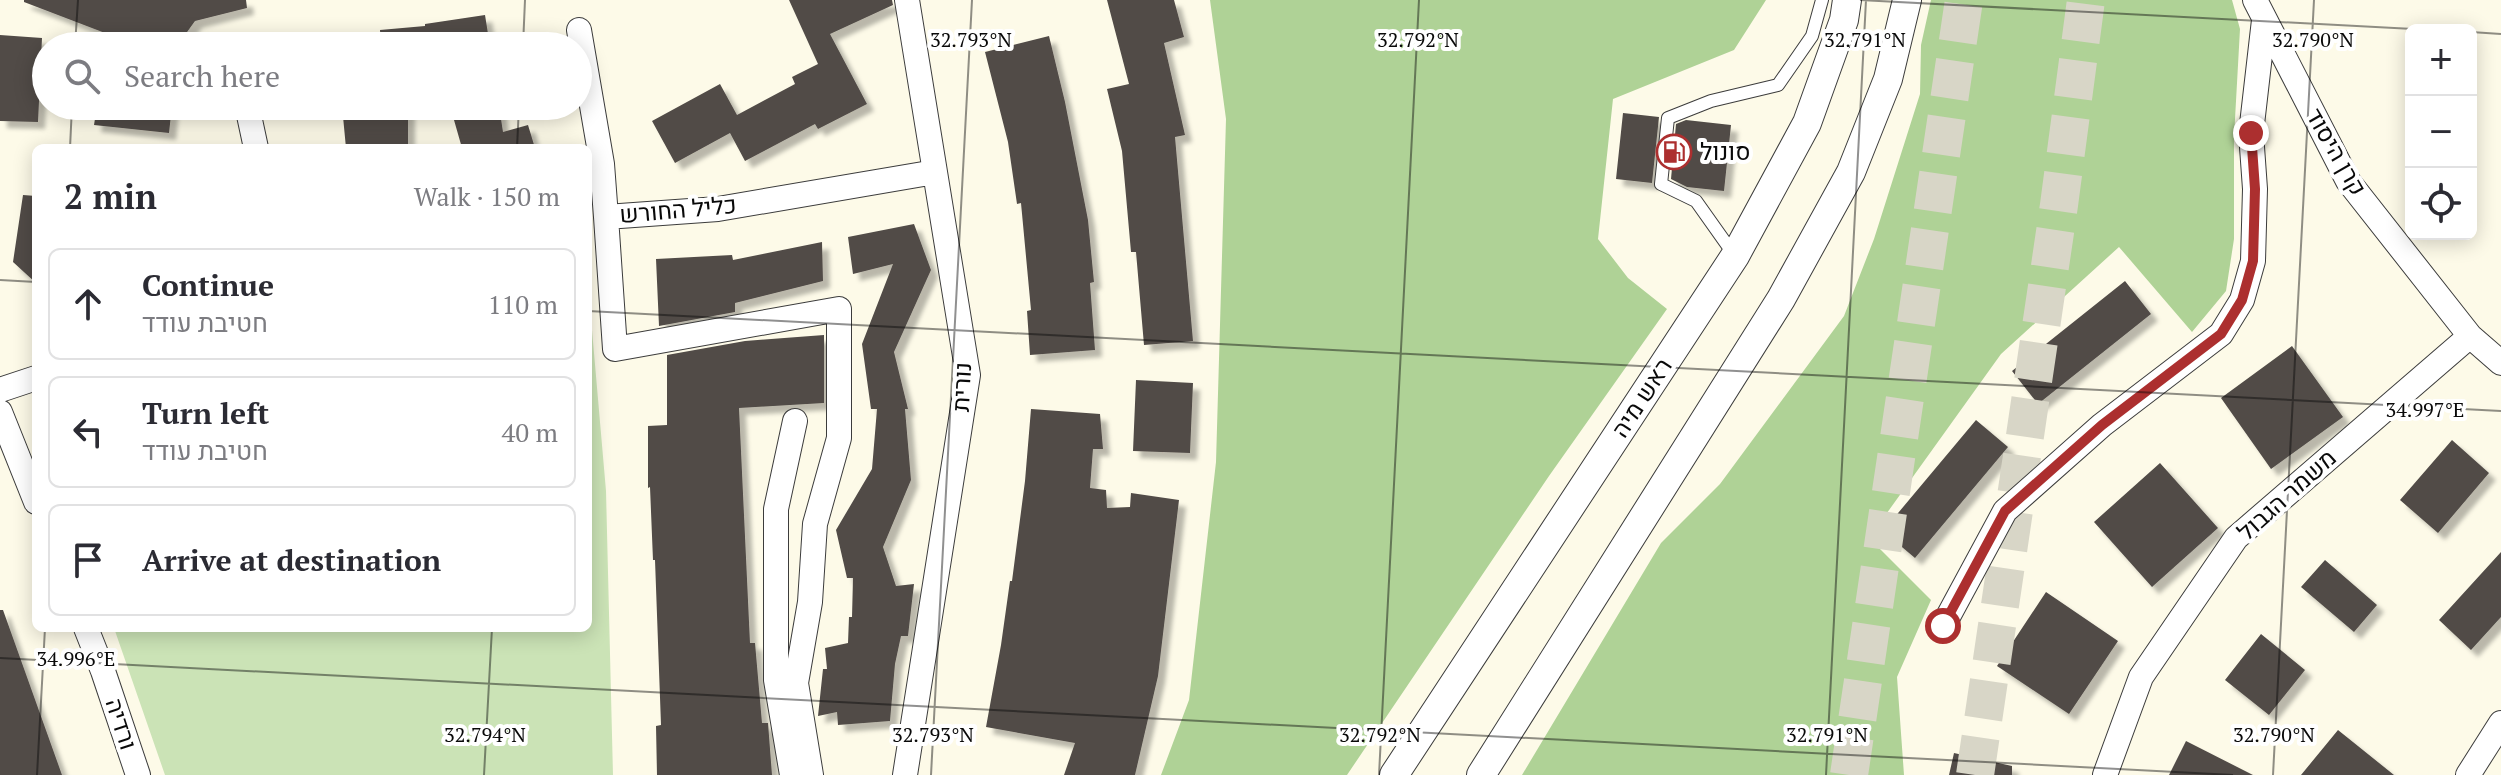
<!DOCTYPE html>
<meta charset="utf-8">
<style>
body{margin:0;font-family:"PT Serif",Heebo,serif;background:#f2f2f3;color:#2b2b33}
.controls{position:absolute;right:24px;top:24px;display:grid;overflow:hidden;border-radius:12px;box-shadow:0 4px 20px #0003}
.controls button{width:72px;height:72px;display:grid;place-items:center;padding:0;border:0;border-bottom:2px solid #e1e1e2;background:#fff;color:#2b2b33;font:40px sans-serif}
.stop{position:absolute;width:24px;height:24px;margin:-18px;border:6px solid #ac2f2f;border-radius:50%;background:#fff}
.stop.end{background:#ac2f2f;border-color:#fff;box-shadow:0 2px 8px #0008}
.list{margin:0;padding:0;list-style:none}
h2{display:flex;justify-content:space-between;align-items:center;height:104px;margin:0;padding:0 32px;font-size:34px}
h2 small{font-size:26px;font-weight:400;color:#7c7c81}
.list li{display:grid;grid-template-columns:52px 1fr auto;gap:24px;align-items:center;box-sizing:border-box;height:112px;margin:0 16px 16px;padding:0 16px;border:2px solid #e1e1e2;border-radius:12px}
.list b{display:block;font-size:30px;white-space:nowrap}
.list p{margin:0;font-size:26px;white-space:nowrap;color:#7c7c81}
.list em{font-size:26px;font-style:normal;color:#7c7c81}
.icon{flex:none;width:44px;height:44px;fill:none;stroke:currentColor;stroke-width:2;stroke-linecap:round;stroke-linejoin:round}
.map{position:relative;flex:none;width:2501px;height:775px;overflow:hidden}
.search{position:absolute;background:#fff;box-shadow:0 4px 20px #0003;left:32px;top:32px;width:560px;height:88px;display:flex;align-items:center;gap:20px;box-sizing:border-box;padding:0 28px;border-radius:44px;color:#7c7c81;font-size:30px}
.panel{position:absolute;background:#fff;box-shadow:0 4px 20px #0003;left:32px;top:144px;width:560px;height:488px;border-radius:12px}
.map>svg:first-child{display:block}
</style>
<div class="map">
<svg width="2501" height="775" viewBox="0 0 2501 775">
<defs>
<filter id="shadow"><feDropShadow dx="7" dy="7" stdDeviation="2" flood-color="#0004"/></filter>
</defs>
<rect width="100%" height="100%" fill="#fdfae8"/>
<path fill="#cbe3b6" d="M 588,284 L 606,491 L 613,775 L 165,775 L 114,628 L 588,628 Z"/>
<path fill="#afd296" d="M 1210,0 L 1766,0 L 1734,50 L 1613,99 L 1598,239 L 1628,278 L 1667,309 L 1549,476 L 1347,775 L 1161,775 L 1189,700 L 1216,462 L 1226,119 Z
M 1931,0 L 2232,0 L 2240,29 L 2234,137 L 2234,239 L 2226,291 L 2192,332 L 2119,247 L 2001,354 L 1869,538 L 1931,600 L 1897,677 L 1904,775 L 1522,775 L 1661,543 L 1720,484 L 1844,316 L 1874,239 L 1920,94 L 1921,45 Z"/>
<path fill="#514b47" filter="url(#shadow)" d="M 24,0 L 246,0 L 247,8 L 195,21 L 177,46 L 139,46 L 24,2 Z
M 789,0 L 892,0 L 893,5 L 830,34 L 867,104 L 818,129 L 815,124 L 745,161 L 730,133 L 675,163 L 652,121 L 720,84 L 737,115 L 795,84 L 792,77 L 818,64 Z
M 1107,0 L 1174,0 L 1184,37 L 1164,43 L 1185,135 L 1175,137 L 1193,341 L 1144,345 L 1136,252 L 1131,252 L 1122,151 L 1107,89 L 1129,84 Z
M 485,15 L 490,46 L 381,46 L 380,30 L 425,26 L 425,24 Z
M 0,35 L 42,38 L 38,122 L 0,121 Z
M 1049,36 L 1065,102 L 1088,220 L 1094,282 L 1090,283 L 1095,350 L 1030,355 L 1027,311 L 1031,310 L 1021,203 L 1017,204 L 1008,142 L 985,52 Z
M 97,106 L 172,106 L 169,133 L 94,125 Z
M 342,106 L 408,106 L 408,148 L 346,148 Z
M 450,106 L 499,106 L 503,132 L 528,125 L 535,148 L 462,148 Z
M 1623,113 L 1659,117 L 1652,183 L 1616,179 Z
M 1686,120 L 1731,125 L 1724,191 L 1687,187 L 1671,179 L 1676,124 Z
M 23,195 L 36,196 L 36,283 L 13,262 Z
M 914,224 L 931,270 L 894,352 L 908,409 L 905,409 L 911,480 L 883,547 L 896,586 L 914,584 L 908,636 L 901,636 L 895,664 L 890,721 L 838,725 L 837,712 L 818,716 L 823,669 L 827,669 L 825,648 L 848,643 L 849,617 L 852,617 L 853,578 L 847,578 L 836,530 L 872,469 L 877,409 L 871,409 L 862,344 L 893,264 L 853,274 L 848,237 Z
M 822,242 L 823,281 L 735,303 L 735,312 L 659,326 L 656,259 L 732,255 L 733,260 Z
M 2125,281 L 2151,314 L 2038,404 L 2012,371 Z
M 824,335 L 824,403 L 739,408 L 750,643 L 755,643 L 762,723 L 768,723 L 772,775 L 657,775 L 656,726 L 661,725 L 655,560 L 653,560 L 650,487 L 648,488 L 648,426 L 667,425 L 667,355 L 745,341 Z
M 2292,346 L 2343,417 L 2271,469 L 2221,398 Z
M 1136,380 L 1193,383 L 1190,453 L 1133,451 Z
M 1031,409 L 1100,414 L 1103,449 L 1093,449 L 1090,488 L 1106,490 L 1107,508 L 1130,507 L 1131,493 L 1179,500 L 1158,676 L 1135,775 L 1064,775 L 1075,743 L 986,727 L 1001,645 L 1010,581 L 1012,581 L 1025,481 Z
M 1976,420 L 2008,447 L 1915,558 L 1883,531 Z
M 2452,440 L 2489,473 L 2438,533 L 2400,500 Z
M 2160,463 L 2218,528 L 2152,587 L 2094,522 Z
M 2501,552 L 2501,617 L 2471,650 L 2439,620 Z
M 2325,560 L 2377,605 L 2354,632 L 2301,587 Z
M 2046,592 L 2118,641 L 2069,714 L 1997,666 Z
M 0,610 L 3,610 L 62,775 L 0,775 Z
M 2261,634 L 2305,670 L 2269,715 L 2225,680 Z
M 2338,730 L 2394,775 L 2301,775 Z
M 2186,741 L 2253,775 L 2169,775 Z
M 1954,753 L 2012,766 L 2012,775 L 1949,775 Z"/>
<g fill="none" stroke-linecap="round" stroke-linejoin="round">
<path stroke="#d8d6c7" stroke-width="38" stroke-dasharray="38 19" stroke-linecap="butt" d="M 1849,775 L 1964,0
M 1975,775 L 2059,205 L 2086,0"/>
<g stroke="#3c3c3c" stroke-width="14">
<path id="service" d="M 1735,256 L 1696,201 L 1661,184 L 1668,118 L 1711,101 L 1778,85 L 1812,36 L 1822,0"/>
</g>
<g stroke="#3c3c3c" stroke-width="26">
<path id="minor" d="M 2255,0 L 2348,181 L 2470,336 L 2501,363
M 579,30 L 602,164 L 606,217 L 718,209 L 935,172
M 247,106 L 256,148
M 606,217 L 615,349 L 839,309 L 839,438 L 815,524 L 810,602 L 796,683 L 811,775
M 0,390 L 36,378
M 0,412 L 36,502
M 1943,626 L 2005,511 L 2102,425 L 2221,334 L 2242,300 L 2253,261 L 2255,189 L 2251,133 L 2264,20
M 86,628 L 103,671 L 138,775
M 792,775 L 776,680 L 776,509 L 795,421
M 905,775 L 968,375 L 907,0
M 2105,775 L 2141,677 L 2236,538 L 2470,336
M 2468,775 L 2501,723"/>
</g>
<g stroke="#3c3c3c" stroke-width="30">
<path id="tertiary" d="M 1394,775 L 1735,256 L 1807,123 L 1844,20 L 1847,0
M 1481,775 L 1781,299 L 1851,172 L 1888,79 L 1907,0"/>
</g>
<use href="#service" stroke="#fff" stroke-width="12"/>
<use href="#minor" stroke="#fff" stroke-width="24"/>
<use href="#tertiary" stroke="#fff" stroke-width="28"/>
</g>
<g fill="none" stroke-linecap="round" stroke-linejoin="round">
<path stroke="#ac2f2f" stroke-width="10" d="M 1943,626 L 2005,511 L 2102,425 L 2221,334 L 2242,300 L 2253,261 L 2255,189 L 2251,133"/>
</g>
<path fill="none" stroke="#090909" stroke-width="2" stroke-opacity="0.45" d="M 1860,0 L 2432,30M 2471,32 L 2501,34M 75,46 L 78,0M 523,46 L 525,0M 70,148 L 72,106M 517,148 L 519,106M 0,280 L 36,282M 588,311 L 2501,411M 0,658 L 2233,775M 37,775 L 45,628M 484,775 L 492,628M 931,775 L 972,0M 1379,775 L 1419,0M 1826,775 L 1866,0M 2273,775 L 2314,0"/>
<defs>
<g id="fuel-ring" transform="scale(1.8)"><circle r="9.5" fill="#fff" stroke="#ac2f2f" stroke-width="1.5"/><path d="M-5.5-6h7V0h2V4h1.3V-2.5L3-4.5l.8-.8L6-3V5H2.5V1h-1V6h-7ZM-4.2-4.7v3.2H.2V-4.7Z" fill="#ac2f2f"/></g>
</defs>
<g fill-rule="evenodd">
<use href="#fuel-ring" x="1674" y="152"/>
</g>
<g text-anchor="middle" stroke-width="8" stroke-linejoin="round" paint-order="stroke">
<g font-size="24" fill="#090909" stroke="#fff" text-anchor="start">
<text x="1700" y="160">סונול</text>
</g>
<g font-size="24" fill="#090909" stroke="#fff">
<text transform="translate(2336 152) rotate(60)" y="8">קרן היסוד</text>
<text transform="translate(678 210) rotate(-5)" y="8">כליל החורש</text>
<text transform="translate(962 387) rotate(-87)" y="8">נורית</text>
<text transform="translate(1642 398) rotate(-57)" y="8">ראש מיה</text>
<text transform="translate(2287 495) rotate(-42)" y="8">משמר הגבול</text>
<text transform="translate(121 724) rotate(72)" y="8">ורדיה</text>
</g>
</g>
<g font-size="20" text-anchor="middle" fill="#090909" stroke="#fff" stroke-width="8" stroke-linejoin="round" paint-order="stroke">
<text x="971" y="47">32.793°N</text>
<text x="1418" y="47">32.792°N</text>
<text x="1865" y="47">32.791°N</text>
<text x="2313" y="47">32.790°N</text>
<text x="2425" y="417">34.997°E</text>
<text x="76" y="666">34.996°E</text>
<text x="485" y="742">32.794°N</text>
<text x="933" y="742">32.793°N</text>
<text x="1380" y="742">32.792°N</text>
<text x="1827" y="742">32.791°N</text>
<text x="2274" y="742">32.790°N</text>
</g>
</svg>
<div class="controls">
<button>+</button>
<button>−</button>
<button><svg class="icon" aria-label="locate" viewBox="0 0 24 24"><circle cx="12" cy="12" r="6"/><path d="M12 2v4M12 18v4M2 12h4M18 12h4"/></svg></button>
</div>
<div class="stop" style="left:1943px;top:626px"></div>
<div class="stop end" style="left:2251px;top:133px"></div>
<div class="search"><svg class="icon" aria-label="search" viewBox="0 0 24 24"><circle cx="10" cy="10" r="6"/><path d="M15 15l6 6"/></svg>Search here</div>
<section class="panel">
<h2>2 min<small>Walk · 150 m</small></h2>
<ul class="list">
<li><svg class="icon" aria-label="ahead" viewBox="0 0 24 24"><path d="M12 20V5M6 11l6-6 6 6"/></svg><div><b>Continue</b><p>חטיבת עודד</p></div><em>110 m</em></li>
<li><svg class="icon" aria-label="left" viewBox="0 0 24 24"><path d="M17 20v-9H6M10 6l-5 5 5 5"/></svg><div><b>Turn left</b><p>חטיבת עודד</p></div><em>40 m</em></li>
<li><svg class="icon" aria-label="arrive" viewBox="0 0 24 24"><path d="M6 21V4h12l-3 4 3 4H6"/></svg><div><b>Arrive at destination</b></div></li>
</ul>
</section>
</div>
